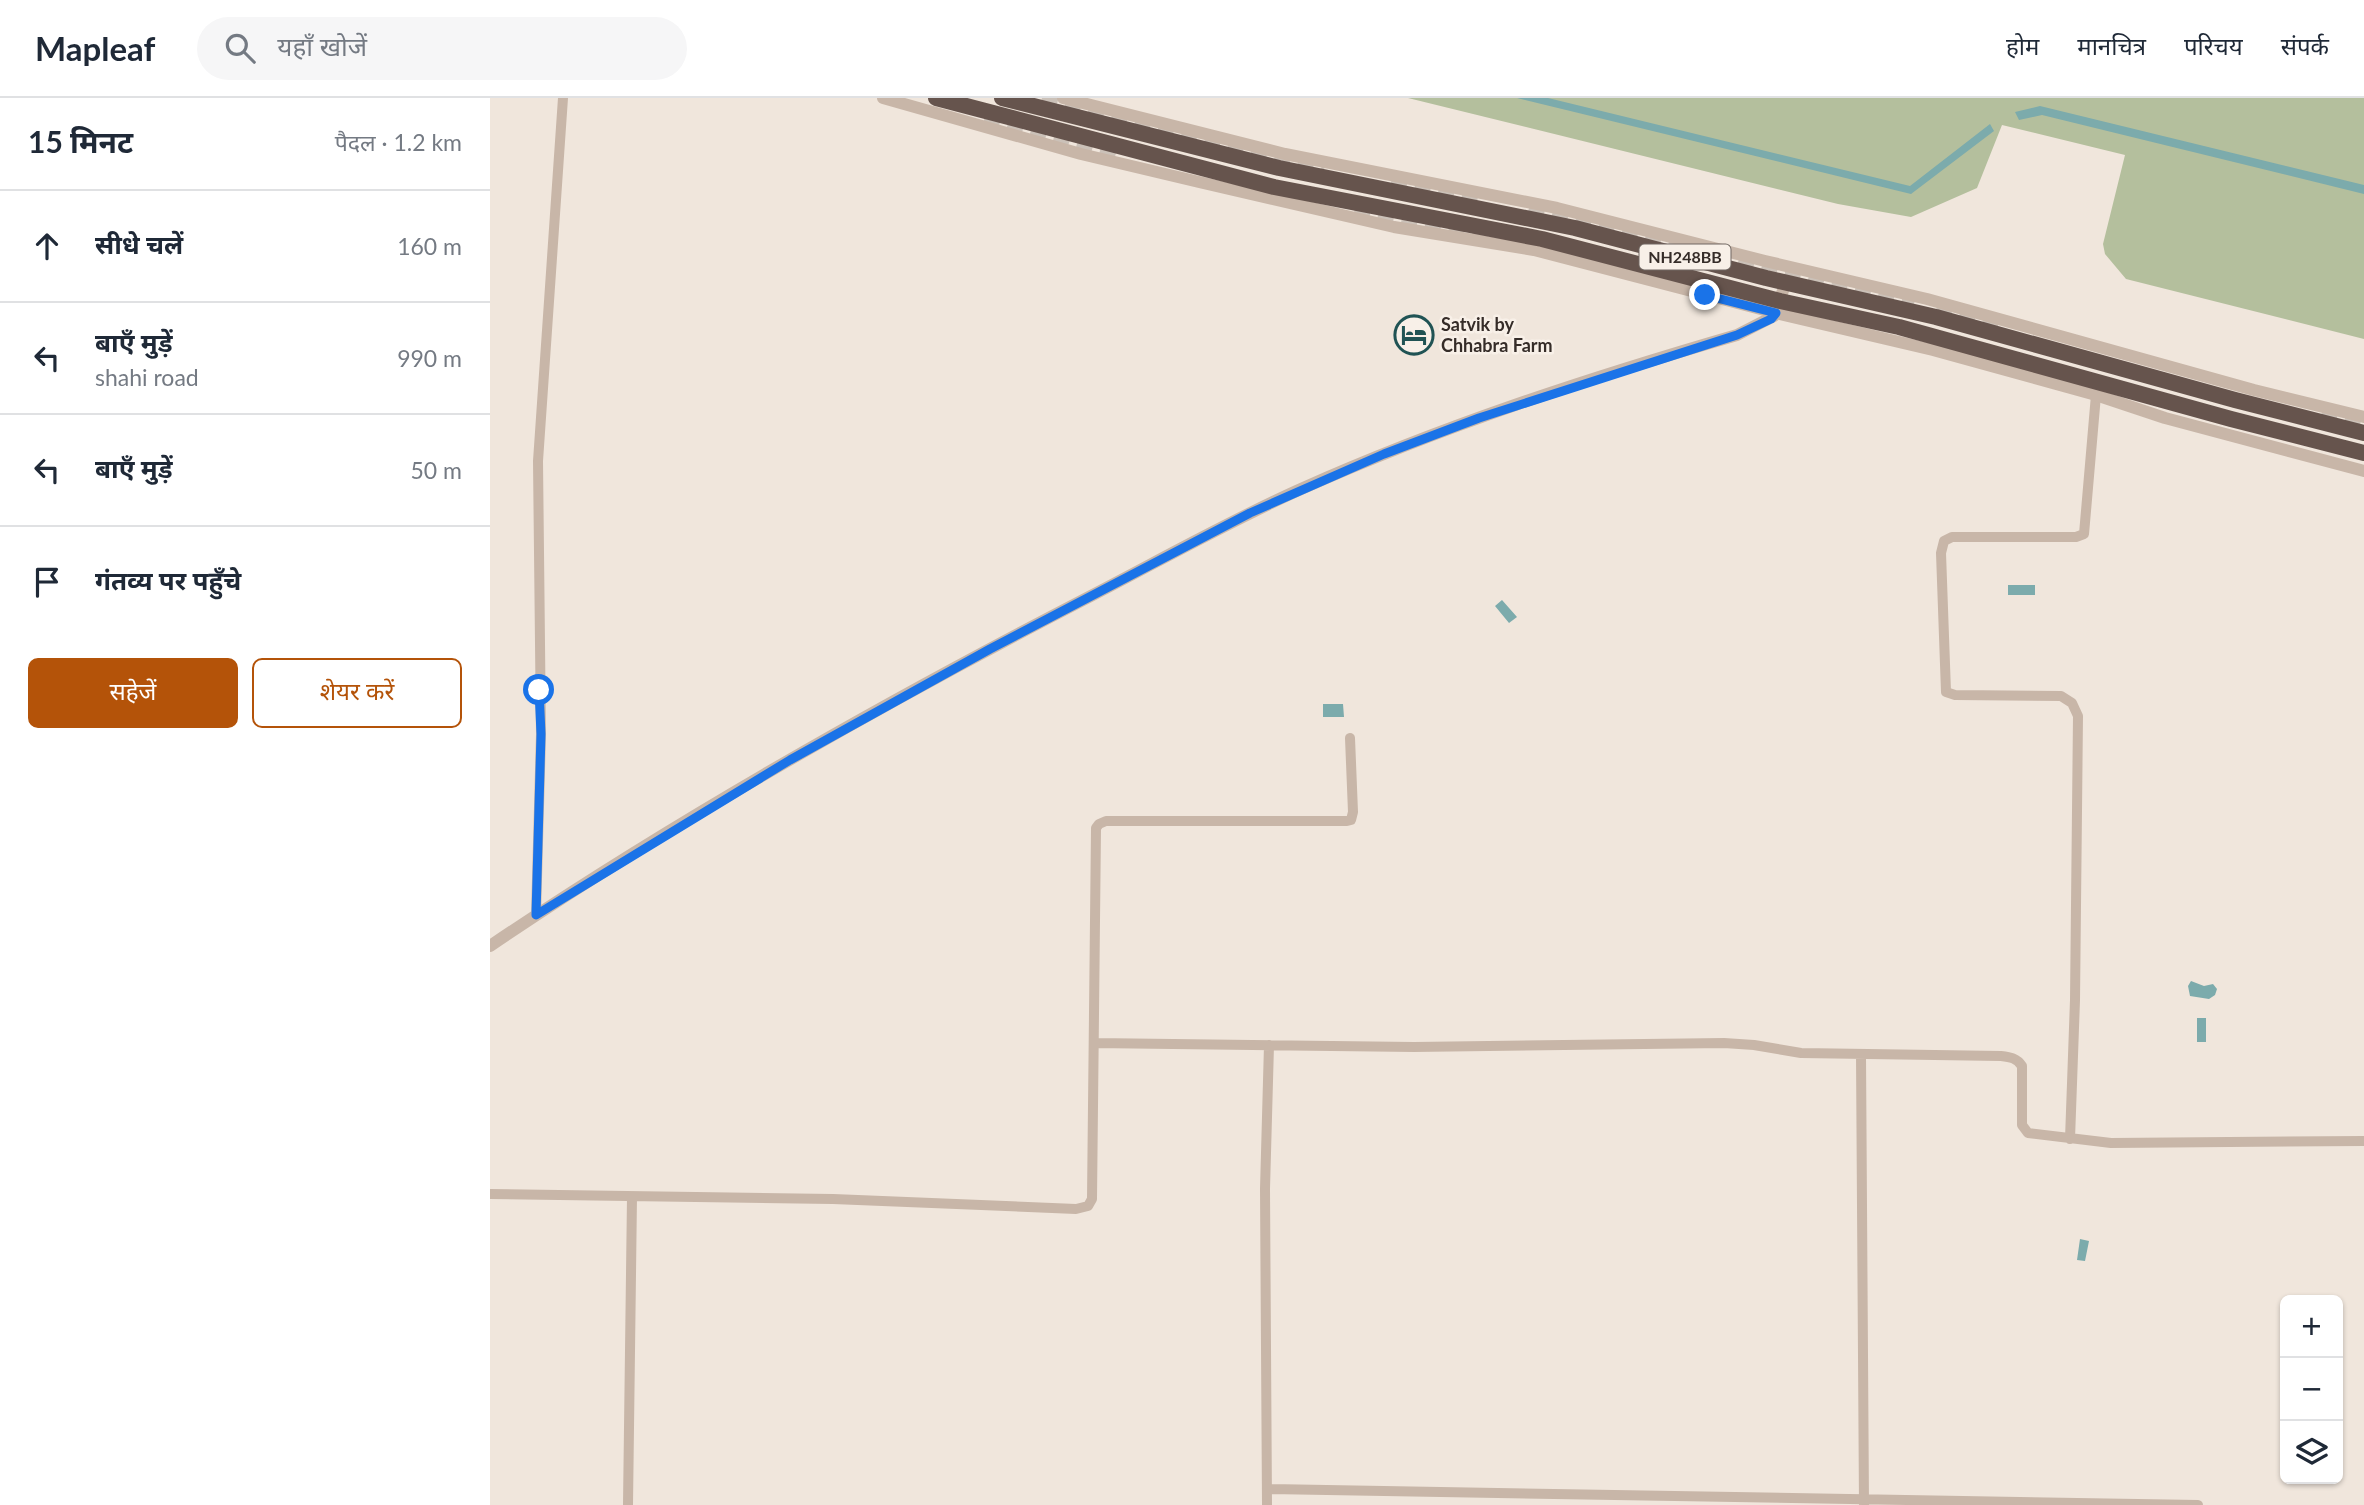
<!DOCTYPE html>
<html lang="hi">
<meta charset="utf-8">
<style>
body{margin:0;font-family:Lato,"Noto Sans Devanagari",sans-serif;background:#f6f6f7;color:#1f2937}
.controls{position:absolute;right:21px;bottom:21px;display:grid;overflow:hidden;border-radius:10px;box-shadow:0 2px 5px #0004}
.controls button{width:63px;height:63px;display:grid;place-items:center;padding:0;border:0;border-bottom:2px solid #e0e1e3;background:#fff;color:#1f2937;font:35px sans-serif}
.stop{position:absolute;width:21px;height:21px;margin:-16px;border:5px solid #1a73e8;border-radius:50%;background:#fff}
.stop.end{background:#1a73e8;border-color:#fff;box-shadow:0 2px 7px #0008}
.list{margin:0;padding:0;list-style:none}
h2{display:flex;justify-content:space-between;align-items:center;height:91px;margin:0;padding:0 28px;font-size:30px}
h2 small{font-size:23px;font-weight:400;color:#747a83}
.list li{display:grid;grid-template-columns:46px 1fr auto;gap:21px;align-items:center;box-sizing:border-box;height:112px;padding:0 28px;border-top:2px solid #e0e1e3}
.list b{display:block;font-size:26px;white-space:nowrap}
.list p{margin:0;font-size:23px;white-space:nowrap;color:#747a83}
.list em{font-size:23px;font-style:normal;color:#747a83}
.actions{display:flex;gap:14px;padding:21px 28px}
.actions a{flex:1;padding:16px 0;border:2px solid #b45309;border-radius:10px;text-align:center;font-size:24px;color:#b45309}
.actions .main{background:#b45309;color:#fff}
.icon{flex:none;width:38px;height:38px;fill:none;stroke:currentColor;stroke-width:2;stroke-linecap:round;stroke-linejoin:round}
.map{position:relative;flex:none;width:1874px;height:1407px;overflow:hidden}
header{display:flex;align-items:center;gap:42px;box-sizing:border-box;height:98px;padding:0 35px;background:#fff;border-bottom:2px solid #e0e1e3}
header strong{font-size:33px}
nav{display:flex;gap:38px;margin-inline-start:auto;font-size:24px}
.search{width:490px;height:63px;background:#f6f6f7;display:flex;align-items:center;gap:18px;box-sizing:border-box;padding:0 24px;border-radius:38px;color:#747a83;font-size:26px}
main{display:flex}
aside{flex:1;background:#fff}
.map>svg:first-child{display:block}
</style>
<header>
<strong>Mapleaf</strong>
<div class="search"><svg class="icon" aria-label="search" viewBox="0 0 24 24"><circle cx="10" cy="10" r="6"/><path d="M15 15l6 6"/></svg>यहाँ खोजें</div>
<nav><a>होम</a><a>मानचित्र</a><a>परिचय</a><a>संपर्क</a></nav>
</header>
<main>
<aside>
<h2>15 मिनट<small>पैदल · 1.2 km</small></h2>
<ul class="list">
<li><svg class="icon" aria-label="ahead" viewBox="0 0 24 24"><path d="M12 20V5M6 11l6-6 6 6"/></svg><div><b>सीधे चलें</b></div><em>160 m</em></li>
<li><svg class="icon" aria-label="left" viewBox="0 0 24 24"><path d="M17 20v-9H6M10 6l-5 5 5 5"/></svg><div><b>बाएँ मुड़ें</b><p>shahi road</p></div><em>990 m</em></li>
<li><svg class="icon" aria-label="left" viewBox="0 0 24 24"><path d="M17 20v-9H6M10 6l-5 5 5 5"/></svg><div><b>बाएँ मुड़ें</b></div><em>50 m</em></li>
<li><svg class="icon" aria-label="arrive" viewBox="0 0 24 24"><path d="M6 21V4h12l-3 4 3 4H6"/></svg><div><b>गंतव्य पर पहुँचे</b></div></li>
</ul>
<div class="actions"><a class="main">सहेजें</a><a>शेयर करें</a></div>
</aside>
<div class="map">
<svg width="1874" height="1407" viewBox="0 0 1874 1407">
<rect width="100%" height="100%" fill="#f0e6dc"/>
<path fill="#b4bf9d" d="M 918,0 L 1874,0 L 1874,241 L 1636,181 L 1615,156 L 1613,146 L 1635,57 L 1512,27 L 1487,90 L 1421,119 L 1348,106 Z"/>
<path fill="#7cabac" d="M 1027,0 L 1058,0 L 1420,88 L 1500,26 L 1504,33 L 1421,96 Z
M 1550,8 L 1874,87 L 1874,96 L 1552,17 L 1529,22 L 1525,14 Z
M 1518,487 L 1545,487 L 1545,497 L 1518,497 Z
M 1012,502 L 1027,519 L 1019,525 L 1005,508 Z
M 833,606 L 853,606 L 854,619 L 833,619 Z
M 1701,883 L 1714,888 L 1723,886 L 1727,891 L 1725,897 L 1719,901 L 1700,898 L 1698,888 Z
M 1707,920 L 1716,920 L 1716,944 L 1707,944 Z
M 1590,1141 L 1599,1143 L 1595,1163 L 1587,1162 Z"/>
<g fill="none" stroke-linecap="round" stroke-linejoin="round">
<path stroke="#cbc1b8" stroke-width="16" stroke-dasharray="16 8" stroke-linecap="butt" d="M 552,0 L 706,41 L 834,72
M 494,22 L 631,60
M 901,85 L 989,100
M 1039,110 L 1424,206
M 864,115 L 1007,140
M 1446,212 L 1513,228
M 1832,314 L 1874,326"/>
<path stroke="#c8b6a8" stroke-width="10" d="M 46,817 L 51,636 L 48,363 L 73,0
M 604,945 L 924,949 L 1234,945 L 1264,947 L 1311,955 L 1511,958 C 1520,959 1527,960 1532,968 L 1532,1027 L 1538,1035 L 1621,1045 L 1874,1043
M 1371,957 L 1374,1407
M 1580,1041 L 1585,902 L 1588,618 L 1582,605 L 1571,598 L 1465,597 L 1456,594 L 1451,455 L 1454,443 L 1462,439 L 1586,439 L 1594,436 L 1606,297
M 0,1096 L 343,1101 L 586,1111 L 598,1108 L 602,1101 L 606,730 L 609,726 L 616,723 L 857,723 L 861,722 L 863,714 L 860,640
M 777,1391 L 1708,1407
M 138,1407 L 142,1099
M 777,1407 L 775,1091 L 779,947"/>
<path stroke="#c8b6a8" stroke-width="12" d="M 393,0 L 591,56 L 709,84 L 904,129 L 1044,152 L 1286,215 L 1443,252 L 1606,297 L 1675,320 L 1874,373
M 573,0 L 795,56 L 1067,110 L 1275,163 L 1437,201 L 1764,292 L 1874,319
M 0,848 C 189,720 390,607 593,502 C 665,465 737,424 811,391 C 952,328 1099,280 1247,237 L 1284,218 L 1296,184"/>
<path stroke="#66544d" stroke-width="16" d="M 446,0 L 784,89 L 1052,141 L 1290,203 L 1409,229 L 1741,321 L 1874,355
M 512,0 L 789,70 L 1085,130 L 1276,180 L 1446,219 L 1745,302 L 1874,335"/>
</g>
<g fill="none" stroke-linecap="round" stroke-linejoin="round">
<path stroke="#1a73e8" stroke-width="9" d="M 49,592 L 51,636 L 46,817 L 300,662 L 500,551 L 760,415 L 894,356 L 989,320 L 1247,237 L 1281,221 L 1286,215 L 1215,197"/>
</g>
<defs>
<g id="hotel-ring" transform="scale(2.0125)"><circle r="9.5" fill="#f8f0e8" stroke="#205354" stroke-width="1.5"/><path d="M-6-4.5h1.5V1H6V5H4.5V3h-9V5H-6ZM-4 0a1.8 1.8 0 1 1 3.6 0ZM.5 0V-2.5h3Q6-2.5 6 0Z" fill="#205354"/></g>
</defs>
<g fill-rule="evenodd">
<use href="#hotel-ring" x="924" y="237"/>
</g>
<g text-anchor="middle" stroke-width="5" stroke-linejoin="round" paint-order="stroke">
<rect fill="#f8f0e8" stroke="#706762" stroke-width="2" x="1149.5" y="146.5" width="91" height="25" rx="5"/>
<g font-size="16" font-weight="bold" fill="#352c28">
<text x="1195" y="165">NH248BB</text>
</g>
<g font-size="18" font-weight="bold" fill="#352c28" stroke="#f8f0e8" text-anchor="start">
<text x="951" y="233">Satvik by<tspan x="951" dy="21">Chhabra Farm</tspan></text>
</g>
</g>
</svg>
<div class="controls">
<button>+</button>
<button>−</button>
<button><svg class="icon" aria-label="layers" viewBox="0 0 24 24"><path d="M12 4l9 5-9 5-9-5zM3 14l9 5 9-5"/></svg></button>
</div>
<div class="stop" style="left:49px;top:592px"></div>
<div class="stop end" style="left:1215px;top:197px"></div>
</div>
</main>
